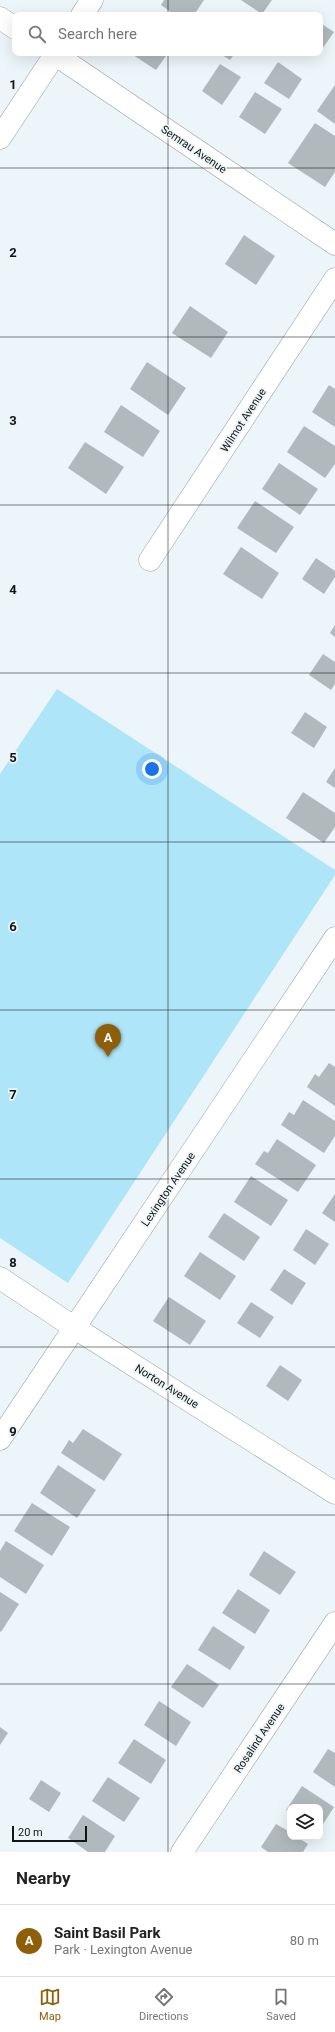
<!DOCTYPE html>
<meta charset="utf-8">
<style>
body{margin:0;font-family:Roboto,sans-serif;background:#f2f2f2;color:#222}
.controls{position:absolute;right:12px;bottom:12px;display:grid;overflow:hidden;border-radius:8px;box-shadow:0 4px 16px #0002}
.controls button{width:36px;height:36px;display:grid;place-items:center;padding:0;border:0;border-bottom:1px solid #e0e0e0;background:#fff;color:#222;font:20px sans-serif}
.scale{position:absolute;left:12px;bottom:10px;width:75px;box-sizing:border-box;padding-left:4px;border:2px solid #121516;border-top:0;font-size:11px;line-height:14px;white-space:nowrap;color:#121516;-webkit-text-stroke:3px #ecf5f9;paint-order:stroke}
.you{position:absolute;left:152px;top:769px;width:14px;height:14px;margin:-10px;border:3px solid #fff;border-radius:50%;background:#1a73e8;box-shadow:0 0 0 6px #1a73e833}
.badge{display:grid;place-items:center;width:26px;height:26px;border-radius:50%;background:#8e5e09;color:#fff;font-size:13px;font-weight:700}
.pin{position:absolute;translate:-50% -33px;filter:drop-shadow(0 1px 2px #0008)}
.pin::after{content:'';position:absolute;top:21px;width:14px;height:12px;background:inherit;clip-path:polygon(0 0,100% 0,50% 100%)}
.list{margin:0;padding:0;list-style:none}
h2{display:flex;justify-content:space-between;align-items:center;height:52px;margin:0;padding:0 16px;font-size:17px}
h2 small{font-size:13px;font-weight:400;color:#767676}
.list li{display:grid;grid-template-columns:26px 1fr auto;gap:12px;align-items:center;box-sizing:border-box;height:72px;padding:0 16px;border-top:1px solid #e0e0e0}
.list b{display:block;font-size:15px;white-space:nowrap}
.list p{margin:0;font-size:13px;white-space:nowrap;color:#767676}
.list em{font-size:13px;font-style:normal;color:#767676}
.icon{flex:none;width:22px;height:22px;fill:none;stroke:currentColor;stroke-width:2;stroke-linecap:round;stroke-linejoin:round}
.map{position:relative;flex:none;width:335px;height:1852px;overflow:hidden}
.search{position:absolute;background:#fff;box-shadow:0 4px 16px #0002;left:12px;right:12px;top:12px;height:44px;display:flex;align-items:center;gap:10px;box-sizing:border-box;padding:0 14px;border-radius:8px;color:#767676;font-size:15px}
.sheet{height:124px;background:#fff}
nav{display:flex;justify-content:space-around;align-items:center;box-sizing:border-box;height:56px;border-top:1px solid #e0e0e0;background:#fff;font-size:11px;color:#767676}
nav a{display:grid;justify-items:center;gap:2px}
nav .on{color:#8e5e09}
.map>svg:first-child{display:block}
</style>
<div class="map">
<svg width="335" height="1852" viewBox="0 0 335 1852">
<rect width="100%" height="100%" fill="#ecf5f9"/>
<path fill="#aee5f9" d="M 57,689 L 335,870 L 335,875 L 68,1283 L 0,1238 L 0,774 Z"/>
<path fill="#b0b9bc" d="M 164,0 L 204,0 L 194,15 L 175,15 L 161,5 Z
M 241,0 L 272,0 L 262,14 Z
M 320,23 L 334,32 L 320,52 Z
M 130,53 L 168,53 L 156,70 Z
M 219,53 L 235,53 L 230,60 Z
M 278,62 L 302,79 L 289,99 L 264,83 Z
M 220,64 L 241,77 L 222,105 L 202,91 Z
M 335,85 L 335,124 L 317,111 Z
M 255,92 L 282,109 L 265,134 L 239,117 Z
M 315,123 L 335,136 L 335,172 L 325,187 L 288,163 Z
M 244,235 L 275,256 L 256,285 L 225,264 Z
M 190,306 L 228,332 L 211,358 L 172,333 Z
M 147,362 L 186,388 L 168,415 L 130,389 Z
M 329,385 L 335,389 L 335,427 L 312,412 Z
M 121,405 L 160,431 L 143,457 L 104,432 Z
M 304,426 L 335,446 L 335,464 L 325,478 L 287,452 Z
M 85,442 L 124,467 L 106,494 L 68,468 Z
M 279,463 L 318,489 L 300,515 L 262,489 Z
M 255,501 L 294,527 L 276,553 L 237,528 Z
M 241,547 L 279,573 L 262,599 L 223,574 Z
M 316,558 L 335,571 L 335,577 L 324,594 L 302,579 Z
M 335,625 L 335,637 L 330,633 Z
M 323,654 L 335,662 L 335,684 L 331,690 L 309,675 Z
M 305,712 L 327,727 L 314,748 L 291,733 Z
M 335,768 L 335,788 L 326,782 Z
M 303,792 L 335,813 L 335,827 L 324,843 L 286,818 Z
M 329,1063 L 335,1067 L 335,1106 L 307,1087 L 315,1074 L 319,1077 Z
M 303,1100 L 335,1121 L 335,1136 L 324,1153 L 281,1125 L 289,1112 L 294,1115 Z
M 277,1139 L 316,1165 L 298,1192 L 255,1164 L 264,1151 L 268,1153 Z
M 251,1176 L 288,1200 L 271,1226 L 234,1202 Z
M 335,1194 L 335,1222 L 322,1213 Z
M 224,1213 L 260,1237 L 244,1261 L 208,1237 Z
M 306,1229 L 329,1244 L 315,1265 L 293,1250 Z
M 200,1252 L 236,1276 L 220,1300 L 184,1276 Z
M 284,1269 L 306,1283 L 292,1305 L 270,1290 Z
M 169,1297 L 206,1321 L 190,1345 L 153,1321 Z
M 251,1302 L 274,1317 L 260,1338 L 237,1323 Z
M 280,1365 L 302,1380 L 288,1401 L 266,1386 Z
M 83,1429 L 122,1454 L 104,1481 L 61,1453 L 69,1440 L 73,1443 Z
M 58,1465 L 96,1490 L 77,1518 L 40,1493 Z
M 32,1503 L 70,1527 L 52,1556 L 14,1531 Z
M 6,1541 L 44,1565 L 26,1594 L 0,1577 L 0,1551 Z
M 264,1551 L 296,1572 L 280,1595 L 249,1575 Z
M 238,1589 L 270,1610 L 255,1634 L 222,1613 Z
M 0,1592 L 19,1604 L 1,1632 L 0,1631 Z
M 213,1626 L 245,1647 L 230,1670 L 198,1650 Z
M 187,1664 L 219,1685 L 203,1708 L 171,1687 Z
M 159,1701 L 191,1722 L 176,1746 L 144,1725 Z
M 0,1727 L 8,1733 L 0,1745 Z
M 134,1739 L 166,1760 L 151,1784 L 118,1763 Z
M 328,1749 L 335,1753 L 335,1787 L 313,1772 Z
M 108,1777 L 140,1798 L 124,1822 L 92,1801 Z
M 41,1780 L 61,1793 L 49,1812 L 29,1799 Z
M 302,1786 L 334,1807 L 320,1829 L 320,1807 L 290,1807 L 290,1812 L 286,1810 Z
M 83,1815 L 115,1836 L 105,1852 L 88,1852 L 68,1838 Z
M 276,1824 L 290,1832 L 290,1837 L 297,1837 L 308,1844 L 303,1852 L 268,1852 L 261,1847 Z"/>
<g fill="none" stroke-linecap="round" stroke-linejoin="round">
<g stroke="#98a0a4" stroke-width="23">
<path id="street" d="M 82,15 L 92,0
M 0,18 L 15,28
M 53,53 L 335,244
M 0,138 L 56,53
M 150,560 L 335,279
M 0,1278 L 75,1328 L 335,1493
M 0,1439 L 335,938
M 182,1852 L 335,1623"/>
</g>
<use href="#street" stroke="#fff" stroke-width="22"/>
</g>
<path fill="none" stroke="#121516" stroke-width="1" stroke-opacity="0.55" d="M 168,0 L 168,15M 168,53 L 168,1852M 0,168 L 335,168M 0,337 L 335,337M 0,505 L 335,505M 0,673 L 335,673M 0,842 L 335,842M 0,1010 L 335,1010M 0,1179 L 335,1179M 0,1347 L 335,1347M 0,1515 L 335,1515M 0,1684 L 335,1684"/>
<g text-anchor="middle" stroke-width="3.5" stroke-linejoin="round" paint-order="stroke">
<g font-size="11" fill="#121516" stroke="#ecf5f9">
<text transform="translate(194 149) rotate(34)" y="4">Semrau Avenue</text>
<text transform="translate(243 420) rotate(-57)" y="4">Wilmot Avenue</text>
<text transform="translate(168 1189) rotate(-56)" y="4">Lexington Avenue</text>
<text transform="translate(167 1386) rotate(32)" y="4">Norton Avenue</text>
<text transform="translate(259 1738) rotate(-56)" y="4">Rosalind Avenue</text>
</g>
</g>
<g font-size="13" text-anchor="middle" font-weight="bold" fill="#121516" stroke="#ecf5f9" stroke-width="3.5" stroke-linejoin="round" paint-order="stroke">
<text x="13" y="89">1</text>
<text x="13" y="257">2</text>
<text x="13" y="425">3</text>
<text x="13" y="594">4</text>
<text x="13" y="762">5</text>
<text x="13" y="931">6</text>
<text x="13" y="1099">7</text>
<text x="13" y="1267">8</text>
<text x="13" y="1436">9</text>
</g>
</svg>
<div class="controls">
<button><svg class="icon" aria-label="layers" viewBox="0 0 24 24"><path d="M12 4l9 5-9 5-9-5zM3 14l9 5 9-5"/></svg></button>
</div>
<div class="scale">20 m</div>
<div class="you"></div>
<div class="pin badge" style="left:108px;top:1057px">A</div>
<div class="search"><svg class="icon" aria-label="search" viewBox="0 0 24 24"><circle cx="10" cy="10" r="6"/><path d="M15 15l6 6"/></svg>Search here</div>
</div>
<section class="sheet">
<h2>Nearby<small></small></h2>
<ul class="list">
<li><span class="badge">A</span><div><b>Saint Basil Park</b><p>Park · Lexington Avenue</p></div><em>80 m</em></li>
</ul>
</section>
<nav>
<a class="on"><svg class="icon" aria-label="map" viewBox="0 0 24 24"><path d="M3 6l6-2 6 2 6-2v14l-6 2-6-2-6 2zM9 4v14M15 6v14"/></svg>Map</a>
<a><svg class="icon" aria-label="directions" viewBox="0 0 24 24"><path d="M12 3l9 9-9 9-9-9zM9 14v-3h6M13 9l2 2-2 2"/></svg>Directions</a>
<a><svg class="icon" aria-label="saved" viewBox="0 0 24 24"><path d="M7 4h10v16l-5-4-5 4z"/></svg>Saved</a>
</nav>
